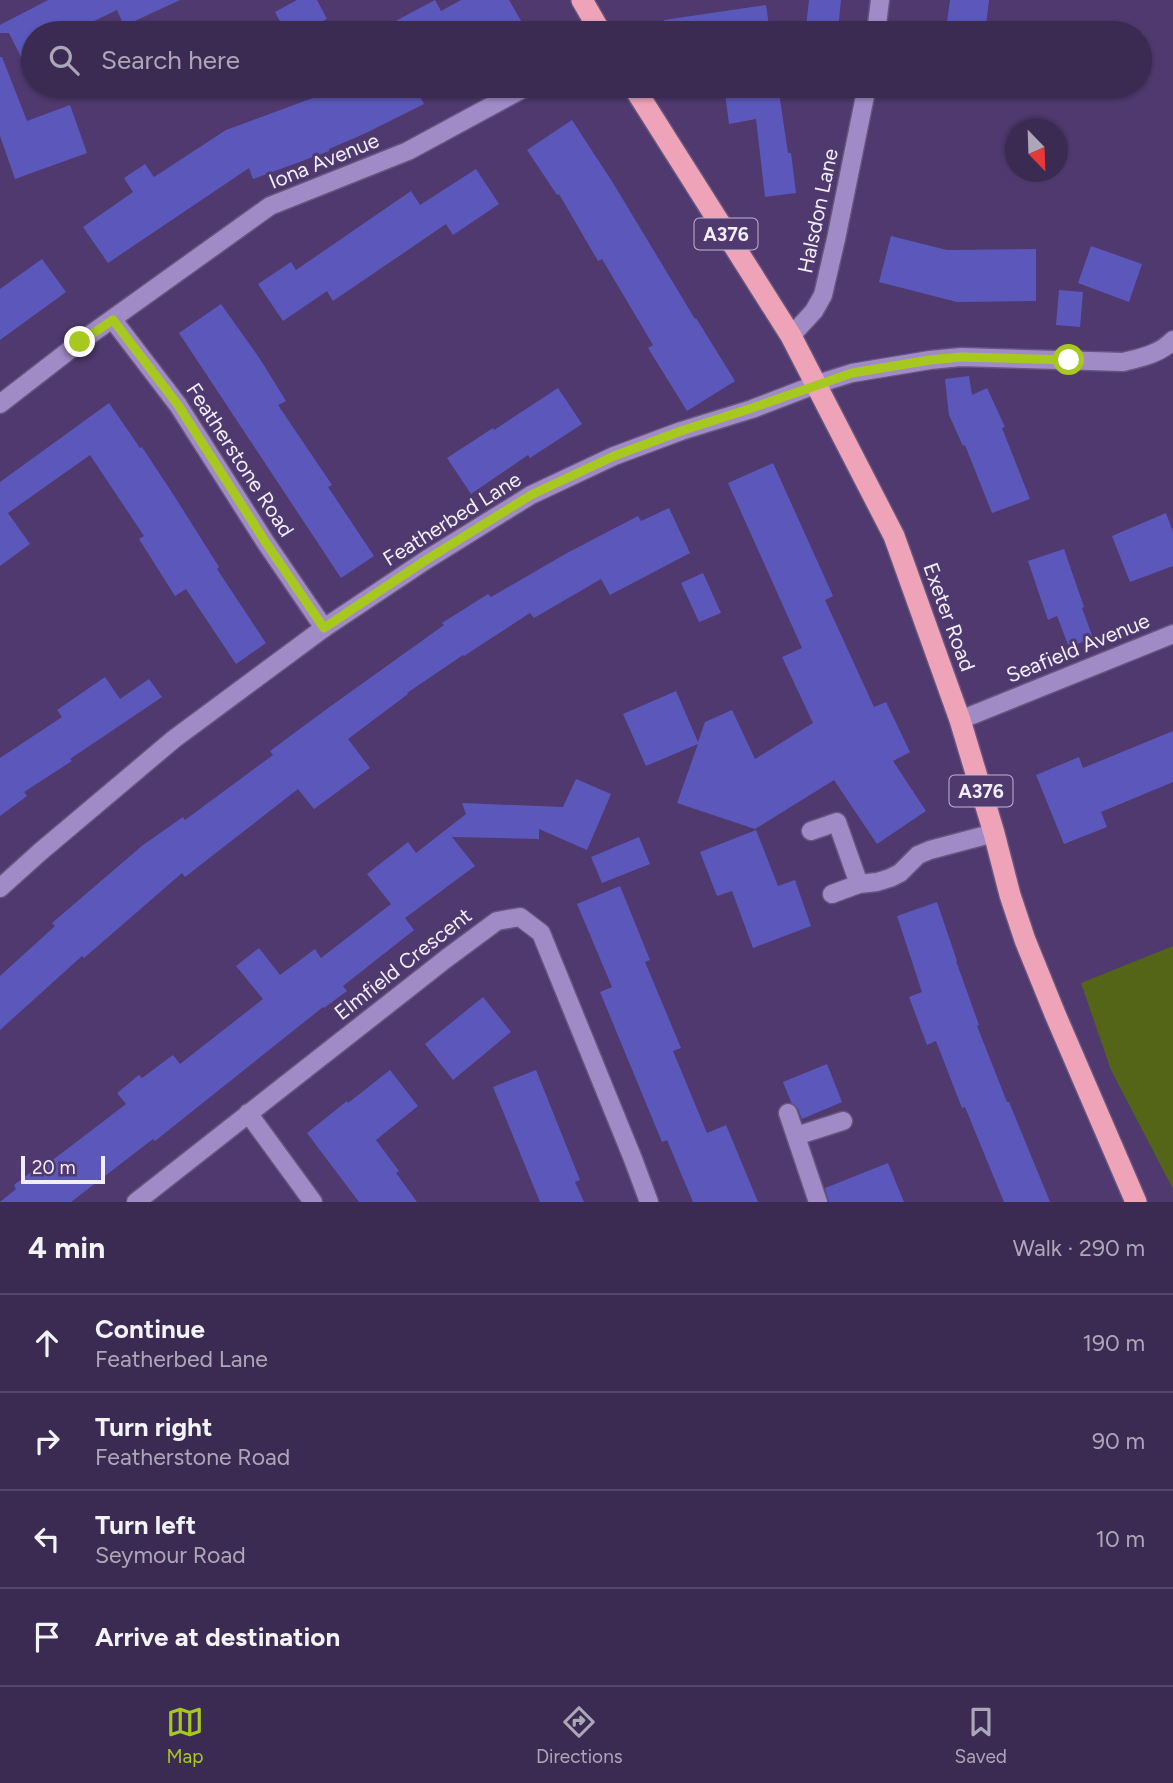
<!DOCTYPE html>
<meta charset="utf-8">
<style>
body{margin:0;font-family:Figtree,sans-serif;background:#46375c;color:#f1f3f6}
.compass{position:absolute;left:1005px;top:119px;width:63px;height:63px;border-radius:50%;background:#3b2b52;box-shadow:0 2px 5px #0004;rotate:157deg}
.scale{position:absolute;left:21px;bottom:18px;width:84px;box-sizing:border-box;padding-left:7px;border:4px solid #f1edfa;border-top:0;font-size:19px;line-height:24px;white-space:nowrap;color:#f1edfa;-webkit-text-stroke:5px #4f396e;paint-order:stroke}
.stop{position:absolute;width:21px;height:21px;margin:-16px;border:5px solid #a7c81f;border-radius:50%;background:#fff}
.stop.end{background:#a7c81f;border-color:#fff;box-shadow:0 2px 7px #0008}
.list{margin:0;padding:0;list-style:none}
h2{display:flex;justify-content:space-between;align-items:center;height:91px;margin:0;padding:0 28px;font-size:30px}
h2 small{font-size:23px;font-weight:400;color:#aca7b8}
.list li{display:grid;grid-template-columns:46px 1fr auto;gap:21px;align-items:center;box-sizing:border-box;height:98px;padding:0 28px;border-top:2px solid #544769}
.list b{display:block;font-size:26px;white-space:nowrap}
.list p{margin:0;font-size:23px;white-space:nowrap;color:#aca7b8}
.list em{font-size:23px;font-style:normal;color:#aca7b8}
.icon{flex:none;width:38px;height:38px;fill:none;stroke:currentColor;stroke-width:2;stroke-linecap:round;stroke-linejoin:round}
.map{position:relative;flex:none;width:1173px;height:1202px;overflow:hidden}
.search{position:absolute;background:#3b2b52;box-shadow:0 2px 5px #0004;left:21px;right:21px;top:21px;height:77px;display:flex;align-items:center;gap:18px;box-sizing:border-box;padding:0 24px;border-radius:38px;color:#aca7b8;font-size:26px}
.sheet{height:483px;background:#3b2b52}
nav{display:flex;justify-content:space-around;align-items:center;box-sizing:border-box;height:98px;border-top:2px solid #544769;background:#3b2b52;font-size:19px;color:#aca7b8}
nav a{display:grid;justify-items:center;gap:4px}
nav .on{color:#a7c81f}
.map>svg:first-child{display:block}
</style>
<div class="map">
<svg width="1173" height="1202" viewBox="0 0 1173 1202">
<rect width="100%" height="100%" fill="#4f396e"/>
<path fill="#546518" d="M 1173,946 L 1173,1189 L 1111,1070 L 1081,983 Z"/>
<path fill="#5c58bb" d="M 48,0 L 180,0 L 124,26 L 117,10 L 69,33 L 33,33 L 33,81 L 9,33 L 0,33 L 0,25 Z
M 297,0 L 317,0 L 327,19 L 300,33 L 286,33 L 275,12 Z
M 435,0 L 441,11 L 461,0 L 509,0 L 528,33 L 373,33 Z
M 809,0 L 841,0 L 838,30 L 806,27 Z
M 950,0 L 989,0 L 985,33 L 946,29 Z
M 766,5 L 770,33 L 665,33 L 664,20 Z
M 0,57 L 2,57 L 27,121 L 70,105 L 87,153 L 15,179 L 0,136 Z
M 345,86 L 414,86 L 424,104 L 366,133 L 329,149 L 329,151 L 253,179 L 249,168 L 108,263 L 83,227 L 133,192 L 124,178 L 145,164 L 154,177 L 226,130 Z
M 724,86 L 778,86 L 788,153 L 791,153 L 796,193 L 765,197 L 756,119 L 729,124 Z
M 572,120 L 613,183 L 695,319 L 696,318 L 735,381 L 687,411 L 648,348 L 653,345 L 602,259 L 598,261 L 559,194 L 557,195 L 527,150 Z
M 476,169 L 499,204 L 453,235 L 446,224 L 333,301 L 327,291 L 283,321 L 258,284 L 291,262 L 296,270 L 411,191 L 420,205 Z
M 891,236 L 947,250 L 1036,249 L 1036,301 L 957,302 L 879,282 Z
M 1091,246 L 1142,264 L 1129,302 L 1078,283 Z
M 42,259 L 66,292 L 0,340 L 0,289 Z
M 1059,290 L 1083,292 L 1080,327 L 1056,325 Z
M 221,304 L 260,359 L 286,401 L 278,405 L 332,485 L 328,487 L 374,556 L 341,578 L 179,333 Z
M 969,376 L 972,395 L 987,388 L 1005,427 L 1002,428 L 1030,499 L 992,513 L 965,445 L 963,446 L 949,415 L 945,379 Z
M 558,388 L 582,424 L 530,458 L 528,455 L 471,494 L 447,458 L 493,428 L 494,430 Z
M 109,403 L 140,448 L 142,447 L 173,494 L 219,567 L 217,569 L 266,643 L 236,664 L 186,589 L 175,596 L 139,539 L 144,536 L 90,455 L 8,513 L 30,544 L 0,566 L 0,482 Z
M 773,463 L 833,596 L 825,600 L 874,707 L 886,702 L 910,752 L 893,761 L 926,811 L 877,844 L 834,780 L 755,829 L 677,803 L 698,744 L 646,766 L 623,714 L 676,691 L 698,742 L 705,722 L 732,710 L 755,759 L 813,723 L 782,657 L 802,648 L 728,483 Z
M 669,508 L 690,553 L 610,595 L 601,579 L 534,618 L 530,613 L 464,656 L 463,655 L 407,693 L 408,694 L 348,739 L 370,768 L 314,809 L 298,789 L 185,877 L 182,873 L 84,958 L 82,956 L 0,1030 L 0,976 L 55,926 L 52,923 L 143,845 L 183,817 L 185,820 L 273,755 L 270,751 L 324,711 L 444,625 L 442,623 L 488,594 L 491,597 L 567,553 L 638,516 L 641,521 Z
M 1166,513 L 1173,532 L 1173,566 L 1130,582 L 1112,536 Z
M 1064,549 L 1084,607 L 1082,608 L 1093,638 L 1069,647 L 1057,616 L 1048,620 L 1028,561 Z
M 703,573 L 721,613 L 699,622 L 681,583 Z
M 105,677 L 120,699 L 149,679 L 162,697 L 70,759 L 72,761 L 24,792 L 27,796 L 0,816 L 0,758 L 62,717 L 57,710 Z
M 1173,731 L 1173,782 L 1101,812 L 1107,827 L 1064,844 L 1036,775 L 1079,757 L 1083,768 Z
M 576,779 L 611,794 L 587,850 L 539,829 L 539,839 L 452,837 L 475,866 L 405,918 L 414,930 L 343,986 L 347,991 L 324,1008 L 323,1007 L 155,1141 L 153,1139 L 71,1202 L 0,1202 L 16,1189 L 14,1185 L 35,1169 L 37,1172 L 126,1104 L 117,1093 L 139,1075 L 142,1078 L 173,1055 L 180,1064 L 263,999 L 236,966 L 259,948 L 280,975 L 315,949 L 321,958 L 391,904 L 367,874 L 408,842 L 416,853 L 466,814 L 462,803 L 563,807 Z
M 756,830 L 778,886 L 795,880 L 811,926 L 753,948 L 732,891 L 717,896 L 700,852 Z
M 639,837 L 650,864 L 602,883 L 591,857 Z
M 620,886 L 650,960 L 645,962 L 681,1048 L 673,1051 L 707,1133 L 726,1125 L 758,1202 L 693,1202 L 667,1140 L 662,1142 L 600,992 L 612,987 L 577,904 Z
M 937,902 L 957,961 L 956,961 L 979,1025 L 977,1026 L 1007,1102 L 1009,1102 L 1050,1202 L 1004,1202 L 965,1107 L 962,1108 L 936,1041 L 927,1045 L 909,997 L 922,992 L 897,916 Z
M 483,997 L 511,1032 L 453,1080 L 425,1044 Z
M 827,1064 L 842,1102 L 802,1119 L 798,1109 L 791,1102 L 783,1082 Z
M 390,1070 L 418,1106 L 376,1140 L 399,1171 L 396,1173 L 417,1202 L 359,1202 L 307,1133 L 347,1101 L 348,1103 Z
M 536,1070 L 580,1180 L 575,1182 L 584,1202 L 540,1202 L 493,1087 Z
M 888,1163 L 904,1202 L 829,1202 L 825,1188 Z"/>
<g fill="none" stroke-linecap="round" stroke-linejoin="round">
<g stroke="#66557d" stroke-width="21">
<path id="street" d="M 876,33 L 880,0
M 113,320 L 178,405 L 266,543 L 324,628
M 791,336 L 814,311 L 823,295 L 836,239 L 867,86
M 817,384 L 852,373 L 930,360 L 961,357 L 1123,362 C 1140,358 1160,354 1173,340
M 0,404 L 80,342 L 270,206 L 408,151 L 528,86
M 960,720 L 1173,634
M 811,831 L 837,822 L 859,884
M 832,894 L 859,884 L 877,882 L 890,878 L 900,873 L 918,855 L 930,850 L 994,833
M 248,1113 L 313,1202
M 788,1113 L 818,1202
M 796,1136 L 843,1121
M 136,1202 L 447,958 L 497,921 L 520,917 L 541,933 L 633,1159 L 649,1202"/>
</g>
<g stroke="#66557d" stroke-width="21">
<path id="secondary" d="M 0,888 L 40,852 L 174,739 L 324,628 L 426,560 L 531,495 L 614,456 L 681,431 L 752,409 L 817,384"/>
</g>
<g stroke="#66557d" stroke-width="24">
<path id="highway" d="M 582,0 L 601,33
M 633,86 L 791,336 L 894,536 L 960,720 L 994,833 L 1010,895 L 1025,940 L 1055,1014 L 1136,1202"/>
</g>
<use href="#street" stroke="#a18bc6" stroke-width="18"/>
<use href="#secondary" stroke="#a18bc6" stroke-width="18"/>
<use href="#highway" stroke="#eea3b8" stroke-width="21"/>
</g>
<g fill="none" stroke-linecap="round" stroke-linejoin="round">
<path stroke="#a7c81f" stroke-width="9" d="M 80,342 L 113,320 L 178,405 L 266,543 L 324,628 L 426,560 L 531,495 L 614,456 L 681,431 L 752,408 L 852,373 L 930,360 L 961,357 L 1069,360"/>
</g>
<g text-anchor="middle" stroke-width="6" stroke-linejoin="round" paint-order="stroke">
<g fill="#4f396e" stroke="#c0b7d0" stroke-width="2">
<rect x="694.5" y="218.5" width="63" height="31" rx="5"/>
<rect x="949.5" y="775.5" width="63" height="31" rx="5"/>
</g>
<g font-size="19" font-weight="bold" fill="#f1edfa">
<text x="726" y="241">A376</text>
<text x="981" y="798">A376</text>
</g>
<g font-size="21" fill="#f1edfa" stroke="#4f396e">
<text transform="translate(324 161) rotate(-22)" y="7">Iona Avenue</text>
<text transform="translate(818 211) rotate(-78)" y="7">Halsdon Lane</text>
<text transform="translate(240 460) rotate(57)" y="7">Featherstone Road</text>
<text transform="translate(452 519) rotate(-32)" y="7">Featherbed Lane</text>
<text transform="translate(949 617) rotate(70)" y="7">Exeter Road</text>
<text transform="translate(1078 648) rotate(-22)" y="7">Seafield Avenue</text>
<text transform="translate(403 964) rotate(-38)" y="7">Elmfield Crescent</text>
</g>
</g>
</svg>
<svg class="compass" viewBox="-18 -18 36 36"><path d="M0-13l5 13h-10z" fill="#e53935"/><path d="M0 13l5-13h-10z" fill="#aca7b8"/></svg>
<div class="scale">20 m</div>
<div class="stop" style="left:1069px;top:360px"></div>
<div class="stop end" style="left:80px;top:342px"></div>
<div class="search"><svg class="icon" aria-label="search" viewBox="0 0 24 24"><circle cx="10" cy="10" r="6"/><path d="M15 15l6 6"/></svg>Search here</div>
</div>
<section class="sheet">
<h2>4 min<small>Walk · 290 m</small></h2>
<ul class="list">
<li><svg class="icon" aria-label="ahead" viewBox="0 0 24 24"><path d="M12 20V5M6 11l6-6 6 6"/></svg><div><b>Continue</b><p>Featherbed Lane</p></div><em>190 m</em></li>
<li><svg class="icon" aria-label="right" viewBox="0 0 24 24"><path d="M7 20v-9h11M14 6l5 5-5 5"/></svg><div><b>Turn right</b><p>Featherstone Road</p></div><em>90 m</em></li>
<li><svg class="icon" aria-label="left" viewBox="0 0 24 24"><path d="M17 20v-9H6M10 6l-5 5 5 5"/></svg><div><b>Turn left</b><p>Seymour Road</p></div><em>10 m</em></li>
<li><svg class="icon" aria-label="arrive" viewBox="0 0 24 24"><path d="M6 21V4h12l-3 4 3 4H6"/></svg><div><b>Arrive at destination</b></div></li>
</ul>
</section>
<nav>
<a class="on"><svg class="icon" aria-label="map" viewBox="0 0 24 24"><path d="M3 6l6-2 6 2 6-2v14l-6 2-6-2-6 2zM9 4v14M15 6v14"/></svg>Map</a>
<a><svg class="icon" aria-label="directions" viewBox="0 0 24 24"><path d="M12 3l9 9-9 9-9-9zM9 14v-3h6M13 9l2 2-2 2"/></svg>Directions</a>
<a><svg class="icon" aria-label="saved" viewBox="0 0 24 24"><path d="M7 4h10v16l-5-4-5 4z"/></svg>Saved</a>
</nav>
